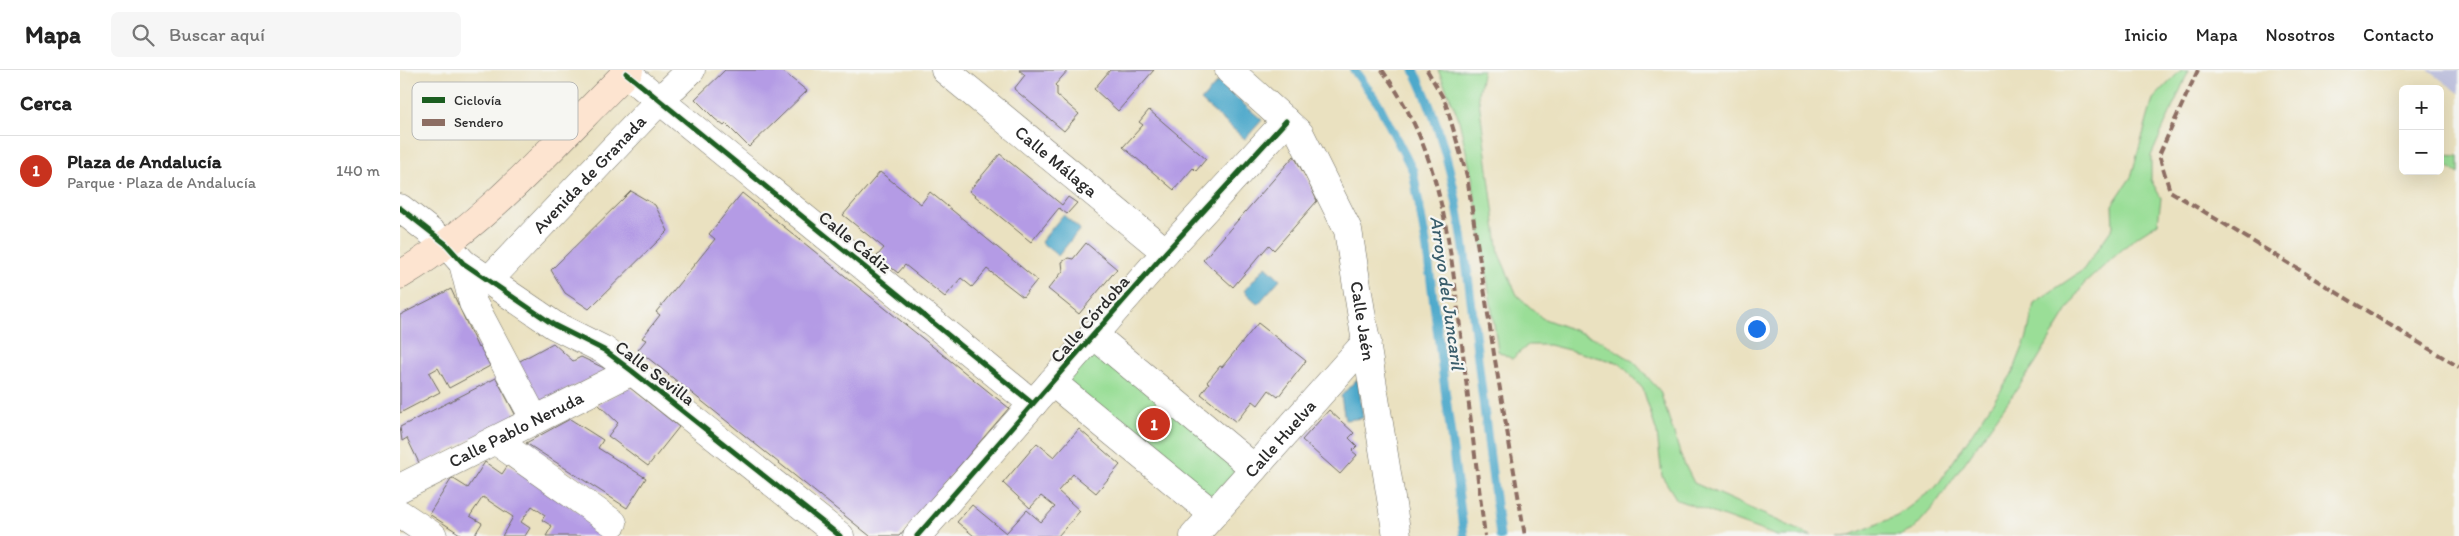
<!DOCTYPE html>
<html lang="es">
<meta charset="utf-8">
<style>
body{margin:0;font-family:Itim,sans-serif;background:#f6f6f6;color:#222}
.controls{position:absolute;right:15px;top:15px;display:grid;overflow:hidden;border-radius:8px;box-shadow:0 5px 20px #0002}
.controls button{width:45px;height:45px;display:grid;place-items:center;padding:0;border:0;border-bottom:1px solid #e0e0e0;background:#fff;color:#222;font:25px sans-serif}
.you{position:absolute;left:1356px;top:258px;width:18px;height:18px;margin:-12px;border:4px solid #fff;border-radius:50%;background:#1a73e8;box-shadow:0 0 0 8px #1a73e833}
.badge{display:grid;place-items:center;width:32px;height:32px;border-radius:50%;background:#c8321e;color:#fff;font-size:16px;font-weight:700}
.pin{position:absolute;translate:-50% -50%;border:2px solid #fff;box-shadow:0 1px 5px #0006}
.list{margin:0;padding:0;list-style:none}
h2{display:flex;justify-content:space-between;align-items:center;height:65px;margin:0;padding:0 20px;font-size:21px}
h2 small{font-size:16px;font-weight:400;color:#767676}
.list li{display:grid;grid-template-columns:32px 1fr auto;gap:15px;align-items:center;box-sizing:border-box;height:70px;padding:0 20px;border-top:1px solid #e0e0e0}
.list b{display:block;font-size:19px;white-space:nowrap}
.list p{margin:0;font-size:16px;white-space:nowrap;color:#767676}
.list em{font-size:16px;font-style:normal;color:#767676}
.icon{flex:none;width:28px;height:28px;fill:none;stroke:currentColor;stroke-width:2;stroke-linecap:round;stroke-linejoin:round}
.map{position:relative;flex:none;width:2059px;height:466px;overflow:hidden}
header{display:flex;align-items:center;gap:30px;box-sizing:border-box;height:70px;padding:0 25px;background:#fff;border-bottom:1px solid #e0e0e0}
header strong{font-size:24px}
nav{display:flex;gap:28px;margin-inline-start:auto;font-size:18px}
.search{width:350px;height:45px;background:#f6f6f6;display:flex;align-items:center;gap:12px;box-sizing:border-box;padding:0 18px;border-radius:8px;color:#767676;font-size:19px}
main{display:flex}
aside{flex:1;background:#fff}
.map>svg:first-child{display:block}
</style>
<header>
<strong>Mapa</strong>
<div class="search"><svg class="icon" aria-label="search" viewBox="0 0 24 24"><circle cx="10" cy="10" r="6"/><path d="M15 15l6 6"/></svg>Buscar aquí</div>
<nav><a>Inicio</a><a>Mapa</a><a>Nosotros</a><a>Contacto</a></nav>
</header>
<main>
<aside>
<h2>Cerca<small></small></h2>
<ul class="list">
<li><span class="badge">1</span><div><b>Plaza de Andalucía</b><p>Parque · Plaza de Andalucía</p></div><em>140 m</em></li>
</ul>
</aside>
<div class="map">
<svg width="2059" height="466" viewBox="0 0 2059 466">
<rect width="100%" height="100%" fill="#f6f6f2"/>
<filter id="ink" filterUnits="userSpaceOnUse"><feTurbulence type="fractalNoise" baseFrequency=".02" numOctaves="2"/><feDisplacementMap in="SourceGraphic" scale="10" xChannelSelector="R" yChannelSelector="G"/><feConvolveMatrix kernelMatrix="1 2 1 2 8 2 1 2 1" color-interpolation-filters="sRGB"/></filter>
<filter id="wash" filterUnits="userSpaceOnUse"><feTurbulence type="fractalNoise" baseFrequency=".0096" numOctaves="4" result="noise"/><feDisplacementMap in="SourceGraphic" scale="20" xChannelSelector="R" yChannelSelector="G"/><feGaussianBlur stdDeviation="1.12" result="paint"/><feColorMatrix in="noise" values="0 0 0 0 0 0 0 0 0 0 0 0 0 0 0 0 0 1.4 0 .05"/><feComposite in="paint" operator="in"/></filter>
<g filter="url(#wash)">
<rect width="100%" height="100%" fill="#eae1c0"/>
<path fill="#c0c2dd" d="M 2028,0 L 2059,0 L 2059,23 Z"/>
<path fill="#9ade97" stroke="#628461" d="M 1038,0 L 1083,0 L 1078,23 L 1099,184 L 1117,225 L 1142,248 L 1200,270 L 1234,292 L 1260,321 L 1282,389 L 1294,413 L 1412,466 L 1377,466 L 1277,430 L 1262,406 L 1257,363 L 1243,319 L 1220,293 L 1149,275 L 1128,275 L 1112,289 L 1098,281 L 1072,107 L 1058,46 Z
M 1781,0 L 1789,0 L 1751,86 L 1751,110 L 1761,128 L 1758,153 L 1735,168 L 1683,215 L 1634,295 L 1534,436 L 1514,459 L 1500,466 L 1438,466 L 1451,465 L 1497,446 L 1536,417 L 1612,304 L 1627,267 L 1634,233 L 1683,200 L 1713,157 L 1712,135 L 1731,107 L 1753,29 Z
M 2040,85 L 2059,86 L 2059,104 L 2040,91 Z
M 695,275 L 840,396 L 812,427 L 664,312 Z"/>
<path fill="#4da9cb" stroke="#3c6a7b" d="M 818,12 L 862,50 L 845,69 L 801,31 Z
M 663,145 L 680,159 L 658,186 L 641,172 Z
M 866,196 L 880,209 L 858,234 L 844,221 Z
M 956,310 L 958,310 L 963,348 L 945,350 L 941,326 Z"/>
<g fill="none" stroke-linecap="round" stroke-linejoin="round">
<path stroke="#4da9cb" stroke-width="9" d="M 954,0 L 978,33 L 1013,101 L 1026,173 L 1064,466
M 1014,0 C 1054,81 1063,165 1074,254 C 1082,325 1091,395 1100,466"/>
</g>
<g id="blocks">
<path fill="#b49be5" d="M 325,0 L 381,0 L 407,21 L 349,77 L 326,54 L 324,56 L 315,49 L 295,29 Z
M 619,0 L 668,0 L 655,15 L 657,17 L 657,25 L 679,44 L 664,61 L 614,19 L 625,5 Z
M 710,0 L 754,0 L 718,41 L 694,19 Z
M 749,40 L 806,89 L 796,101 L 793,98 L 774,120 L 723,77 L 743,55 L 739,52 Z
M 600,84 L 662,135 L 668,127 L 677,133 L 667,144 L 659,138 L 631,172 L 569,121 Z
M 894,86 L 908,111 L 917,131 L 874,180 L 869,175 L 833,217 L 803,190 Z
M 480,102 L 521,134 L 530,122 L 637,210 L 623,227 L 587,199 L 572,217 L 561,208 L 545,227 L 505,195 L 498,203 L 477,186 L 484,178 L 443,145 Z
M 231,121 L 255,135 L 268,161 L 189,239 L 165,223 L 151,200 Z
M 342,123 L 609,338 L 499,466 L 470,466 L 238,280 L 246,270 L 242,268 L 260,245 L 256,242 L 315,169 L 309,164 Z
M 686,173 L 717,199 L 679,244 L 648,219 L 663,201 L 662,192 L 668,188 L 673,189 Z
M 51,219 L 78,278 L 80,277 L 90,296 L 49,318 L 38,298 L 29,303 L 40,322 L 0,343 L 0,245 Z
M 858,253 L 906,291 L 878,327 L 869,320 L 858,335 L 853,331 L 836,352 L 801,324 L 809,313 L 807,312 L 820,296 L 822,297 Z
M 153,273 L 173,291 L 181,287 L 208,300 L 140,333 L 118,292 Z
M 96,308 L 116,346 L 20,395 L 7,368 L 2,371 L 0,357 Z
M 229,317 L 279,357 L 248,396 L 208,366 L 218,353 L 198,334 Z
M 929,340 L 954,363 L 949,368 L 957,376 L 952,381 L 957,385 L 940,404 L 902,370 Z
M 170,349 L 203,370 L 198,378 L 246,408 L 227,438 L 126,373 Z
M 679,359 L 720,395 L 696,423 L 673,404 L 658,421 L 680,441 L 658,466 L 574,466 L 557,452 L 572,435 L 606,463 L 627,440 L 641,452 L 655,437 L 641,426 L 630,438 L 603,413 L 637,373 L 654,387 Z
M 85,392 L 102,404 L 108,395 L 215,466 L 146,466 L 152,456 L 142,450 L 145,445 L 132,436 L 121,452 L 130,458 L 125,466 L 102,466 L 113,447 L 83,427 L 70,446 L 82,453 L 74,466 L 63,466 L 29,444 L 52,408 L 68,418 Z"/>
</g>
</g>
<g filter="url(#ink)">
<use href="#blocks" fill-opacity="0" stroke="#6e6b5f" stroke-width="1"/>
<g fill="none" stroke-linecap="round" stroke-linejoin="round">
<g stroke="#6e6b5f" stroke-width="29">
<g id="street">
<path id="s1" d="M 545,0 L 766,182"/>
<path id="s2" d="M 829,0 L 900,64 L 948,160 L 997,466"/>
<path d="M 226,3 L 633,334"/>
<path d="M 0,138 L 46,174 L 63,193 L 154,255 L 204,280 L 232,301 L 440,466"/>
<path d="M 63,193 L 73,233 L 135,350"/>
<path id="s3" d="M 89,210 L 259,31 L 291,0"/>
<path d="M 694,265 L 854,398"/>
<path d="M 652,312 L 813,444"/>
<path d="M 95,370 L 213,453"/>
<path id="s4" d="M 0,418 L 232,301"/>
<path d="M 0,444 L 33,466"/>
<path d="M 517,466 L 766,182 L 886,51"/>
<path id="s5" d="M 794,466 L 967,271"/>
</g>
</g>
<g stroke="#6e6b5f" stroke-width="29">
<path id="secondary" d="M 0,205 C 89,152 156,72 229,0"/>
</g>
<use href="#street" stroke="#fff" stroke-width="28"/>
<use href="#secondary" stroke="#fde4d0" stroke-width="28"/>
<path stroke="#8d6e63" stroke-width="4" stroke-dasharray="8 4" stroke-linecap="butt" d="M 982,0 C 1043,83 1050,175 1062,274 C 1069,338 1077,402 1085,466
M 1027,0 L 1045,31 L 1067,106 L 1094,284 L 1125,466
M 1798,0 L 1759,85 L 1770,121 L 2059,297"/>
<g stroke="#f6f6f2" stroke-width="8">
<path id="cycleway" d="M 226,3 L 633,334
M 0,138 L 46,174 L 63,193 L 154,255 L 204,280 L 232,301 L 440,466
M 517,466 L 766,182 L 886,51"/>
</g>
<use href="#cycleway" stroke="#1b5e20" stroke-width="5"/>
</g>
</g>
<g text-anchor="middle" stroke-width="4.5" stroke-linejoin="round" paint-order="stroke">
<g font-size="18" fill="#2b2b2b" stroke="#f6f6f2">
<text dy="6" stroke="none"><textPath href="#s1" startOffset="144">Calle Málaga</textPath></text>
<text dy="6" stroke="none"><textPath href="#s3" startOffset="146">Avenida de Granada</textPath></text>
<text transform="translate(455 172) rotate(39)" y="6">Calle Cádiz</text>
<text transform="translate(690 249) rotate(-49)" y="6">Calle Córdoba</text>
<text dy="6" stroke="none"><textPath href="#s2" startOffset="295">Calle Jaén</textPath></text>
<text transform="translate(255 303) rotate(37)" y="6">Calle Sevilla</text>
<text dy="6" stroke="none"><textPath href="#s4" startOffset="130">Calle Pablo Neruda</textPath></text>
<text dy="6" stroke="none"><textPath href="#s5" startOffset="130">Calle Huelva</textPath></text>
</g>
<g font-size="19" font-style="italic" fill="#395d6b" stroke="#f6f6f2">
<text transform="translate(1048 223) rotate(82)" y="7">Arroyo del Juncaril</text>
</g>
</g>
<rect x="12" y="12" width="166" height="58" rx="8" fill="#f6f6f2" stroke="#b9b9b6" stroke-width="1"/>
<rect x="22" y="27" width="23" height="6" fill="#1b5e20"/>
<rect x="22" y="49" width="23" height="7" fill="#8d6e63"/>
<g font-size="14" fill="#2b2b2b">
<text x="54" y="35">Ciclovía</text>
<text x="54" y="57">Sendero</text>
</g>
</svg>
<div class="controls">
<button>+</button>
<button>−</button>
</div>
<div class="you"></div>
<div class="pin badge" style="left:754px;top:354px">1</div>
</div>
</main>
